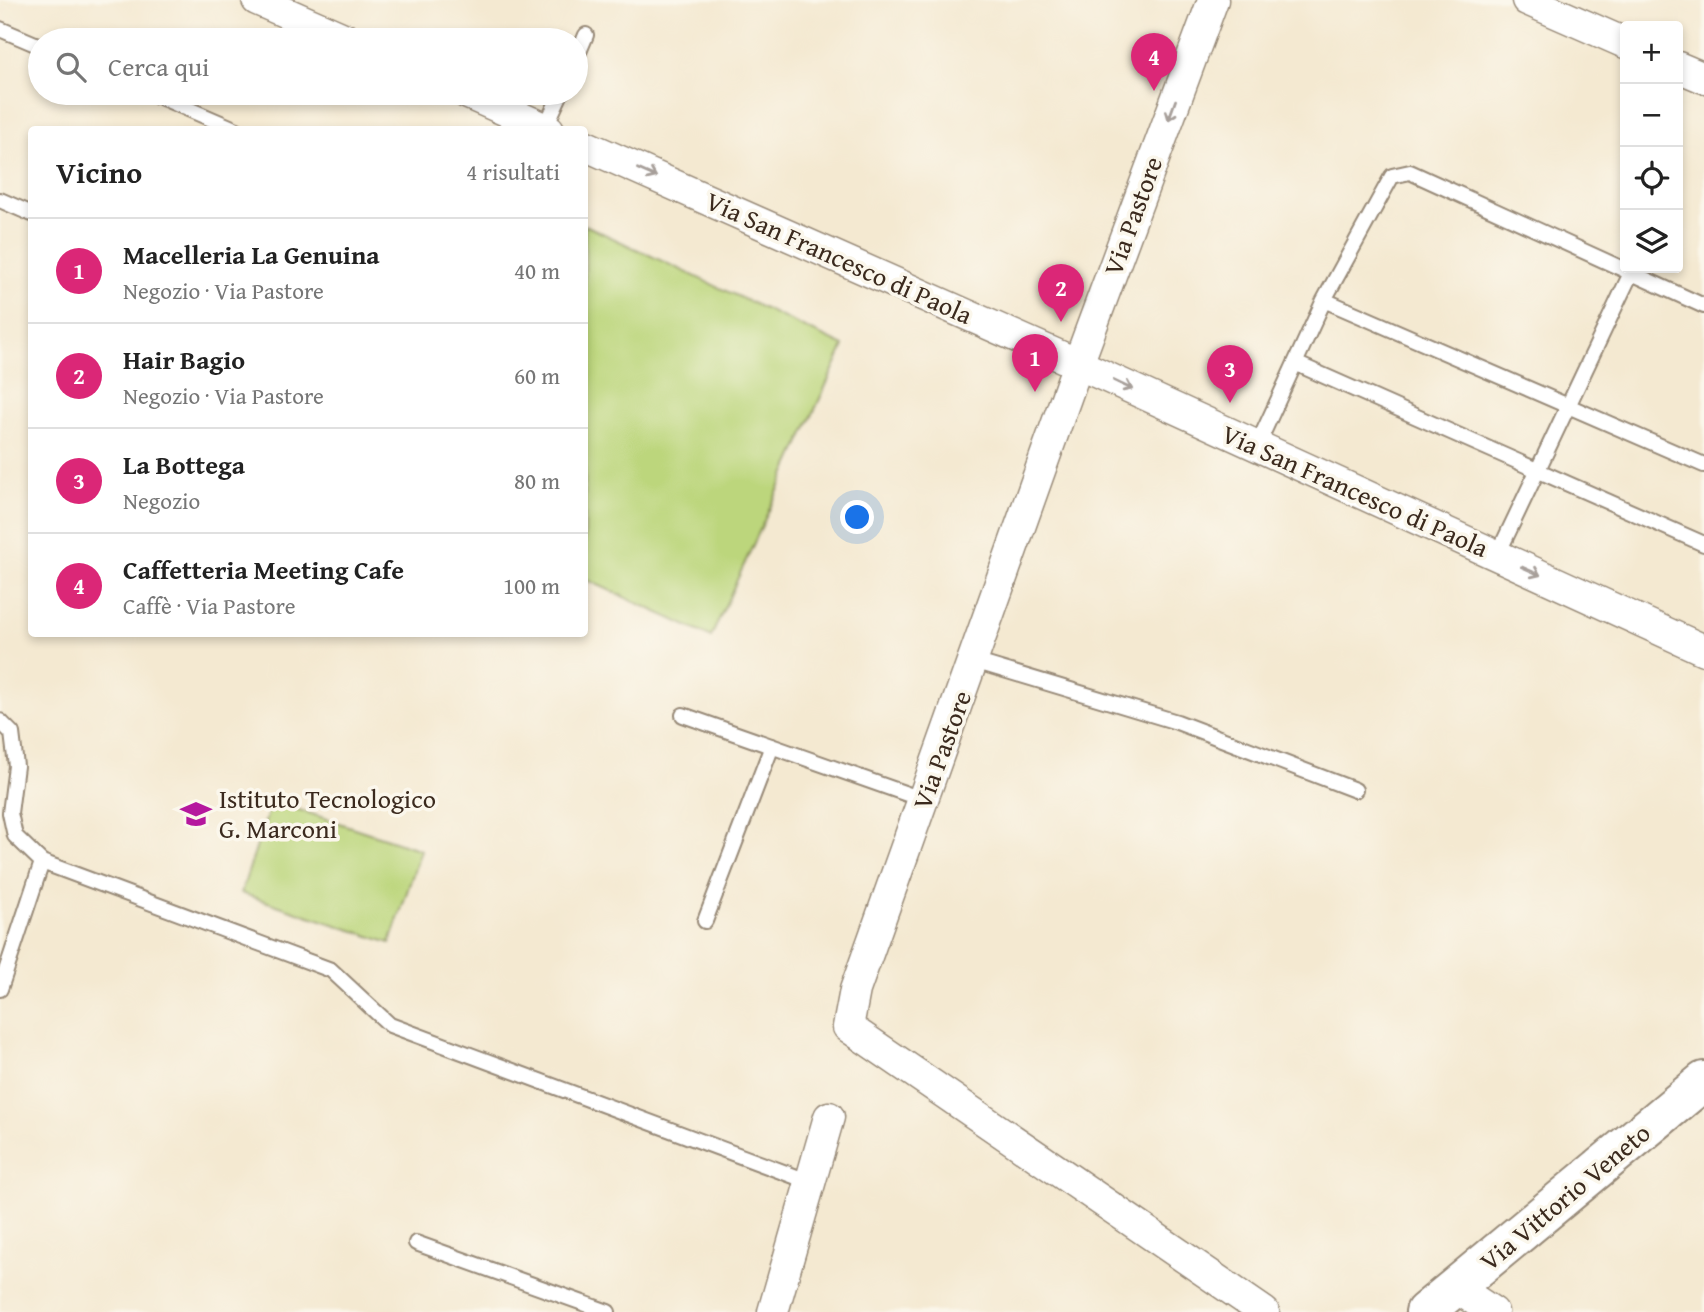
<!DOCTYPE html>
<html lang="it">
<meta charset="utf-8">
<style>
body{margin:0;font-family:"Gentium Book Plus",serif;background:#f6f6f6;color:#222}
.controls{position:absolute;right:21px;top:21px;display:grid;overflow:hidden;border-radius:7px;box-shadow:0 4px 10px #0003}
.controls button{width:63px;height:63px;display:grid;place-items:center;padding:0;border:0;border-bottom:2px solid #e0e0e0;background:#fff;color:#222;font:35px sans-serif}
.you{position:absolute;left:858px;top:518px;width:24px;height:24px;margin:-18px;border:5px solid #fff;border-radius:50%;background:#1a73e8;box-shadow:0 0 0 10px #1a73e833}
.badge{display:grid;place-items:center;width:46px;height:46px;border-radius:50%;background:#db2777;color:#fff;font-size:23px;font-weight:700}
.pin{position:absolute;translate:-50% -58px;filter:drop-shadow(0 2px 4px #0008)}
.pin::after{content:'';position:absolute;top:37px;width:24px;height:21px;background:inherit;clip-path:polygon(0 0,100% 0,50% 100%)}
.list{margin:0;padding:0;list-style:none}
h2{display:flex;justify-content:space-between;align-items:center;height:91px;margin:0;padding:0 28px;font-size:30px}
h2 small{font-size:23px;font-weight:400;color:#767676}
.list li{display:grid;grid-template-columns:46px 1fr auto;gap:21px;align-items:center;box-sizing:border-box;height:105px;padding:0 28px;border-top:2px solid #e0e0e0}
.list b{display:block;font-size:26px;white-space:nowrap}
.list p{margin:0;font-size:23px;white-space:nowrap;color:#767676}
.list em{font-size:23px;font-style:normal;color:#767676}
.icon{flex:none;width:38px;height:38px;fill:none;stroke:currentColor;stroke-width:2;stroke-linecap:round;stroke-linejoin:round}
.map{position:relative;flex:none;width:1704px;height:1312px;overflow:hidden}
.search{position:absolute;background:#fff;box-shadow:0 4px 10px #0003;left:28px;top:28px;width:560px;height:77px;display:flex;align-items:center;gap:18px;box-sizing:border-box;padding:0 24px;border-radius:38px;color:#767676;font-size:26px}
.panel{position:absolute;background:#fff;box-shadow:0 4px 10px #0003;left:28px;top:126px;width:560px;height:511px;border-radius:7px}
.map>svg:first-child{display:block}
</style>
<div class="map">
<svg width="1704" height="1312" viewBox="0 0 1704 1312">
<rect width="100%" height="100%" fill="#fbf7ec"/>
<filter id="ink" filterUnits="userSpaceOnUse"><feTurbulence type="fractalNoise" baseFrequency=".0143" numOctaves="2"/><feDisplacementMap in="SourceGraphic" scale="14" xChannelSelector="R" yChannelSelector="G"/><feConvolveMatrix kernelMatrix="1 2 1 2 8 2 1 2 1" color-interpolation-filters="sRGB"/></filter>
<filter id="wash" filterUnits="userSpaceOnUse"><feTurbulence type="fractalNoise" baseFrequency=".00686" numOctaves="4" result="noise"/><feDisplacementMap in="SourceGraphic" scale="28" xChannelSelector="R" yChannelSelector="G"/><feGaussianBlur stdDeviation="1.57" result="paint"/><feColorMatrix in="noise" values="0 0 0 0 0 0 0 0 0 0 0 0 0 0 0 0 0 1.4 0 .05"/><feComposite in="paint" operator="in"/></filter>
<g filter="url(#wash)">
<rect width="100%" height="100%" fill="#f4e9d1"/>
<path fill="#bcd67b" stroke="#7c804c" stroke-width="2" d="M 585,225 L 844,346 L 711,637 L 585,579 Z
M 272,801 L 421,850 L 390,943 L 241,893 Z"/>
</g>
<g filter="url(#ink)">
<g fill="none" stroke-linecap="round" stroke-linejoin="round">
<g stroke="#988a78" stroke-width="18">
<path id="lane" d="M 0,29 L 40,46
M 576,59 L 586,35
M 151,93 L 237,130
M 544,130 L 561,93
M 0,200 L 32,214
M 1324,300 L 1704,465
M 1295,363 L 1704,544
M 1257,446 L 1324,300 L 1392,176 L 1410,172 L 1704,306
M 1497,556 L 1631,273
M 974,661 L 1177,722 L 1355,790
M 683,715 L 924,800
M 0,721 L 12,733 L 16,766 L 10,813 L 15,836 L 42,862
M 705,921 L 772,746
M 0,989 L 42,862 L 331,970 L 390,1025 L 810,1182
M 416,1243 L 608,1312"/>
</g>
<g stroke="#988a78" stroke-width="33">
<path id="street" d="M 257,0 L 348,40
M 1213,0 L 1078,364 L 855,990 L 848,1027 L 1264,1312
M 1527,0 L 1625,43
M 1678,67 L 1704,78
M 466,93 L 549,130
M 584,145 L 1078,364 L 1704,650
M 1455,1287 L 1493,1312
M 773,1312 L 829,1117"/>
</g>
<g stroke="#988a78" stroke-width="42">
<path id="primary" d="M 1425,1312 L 1704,1081"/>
</g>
<use href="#lane" stroke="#fff" stroke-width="14"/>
<use href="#street" stroke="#fff" stroke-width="30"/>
<use href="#primary" stroke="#fff" stroke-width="38"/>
</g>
<defs><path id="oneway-shaft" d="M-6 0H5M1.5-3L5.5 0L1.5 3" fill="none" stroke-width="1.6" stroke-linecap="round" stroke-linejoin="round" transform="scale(1.75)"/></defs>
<g stroke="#a79f9a">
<use href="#oneway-shaft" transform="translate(1172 110) rotate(110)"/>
<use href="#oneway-shaft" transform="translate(647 173) rotate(24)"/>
<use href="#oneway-shaft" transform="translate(1123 385) rotate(25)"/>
<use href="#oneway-shaft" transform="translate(1531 571) rotate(24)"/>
</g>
</g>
<defs>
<g id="school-bare" transform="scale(2.415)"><path d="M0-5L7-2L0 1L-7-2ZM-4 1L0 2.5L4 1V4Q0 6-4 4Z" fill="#b5179e" stroke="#fbf7ec" stroke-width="2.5" paint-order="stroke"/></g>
</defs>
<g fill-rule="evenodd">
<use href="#school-bare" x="196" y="814"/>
</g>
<g text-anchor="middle" stroke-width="7" stroke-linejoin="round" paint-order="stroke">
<g font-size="26" fill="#3b2a1e" stroke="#fbf7ec">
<text transform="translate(1133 216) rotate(-70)" y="9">Via Pastore</text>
<text transform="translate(839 258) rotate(24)" y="9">Via San Francesco di Paola</text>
<text transform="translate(1355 491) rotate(24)" y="9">Via San Francesco di Paola</text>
<text transform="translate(942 750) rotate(-70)" y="9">Via Pastore</text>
<text transform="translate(1565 1197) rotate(-40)" y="9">Via Vittorio Veneto</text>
</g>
<g font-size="26" fill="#3b2a1e" stroke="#fbf7ec" text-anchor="start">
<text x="219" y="808">Istituto Tecnologico<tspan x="219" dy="30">G. Marconi</tspan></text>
</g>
</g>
</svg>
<div class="controls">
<button>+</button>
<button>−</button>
<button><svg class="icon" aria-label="locate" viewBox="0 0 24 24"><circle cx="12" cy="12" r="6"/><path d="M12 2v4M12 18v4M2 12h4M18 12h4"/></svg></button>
<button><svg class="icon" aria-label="layers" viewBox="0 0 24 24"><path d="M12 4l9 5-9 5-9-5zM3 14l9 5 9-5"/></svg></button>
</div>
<div class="you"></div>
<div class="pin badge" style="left:1035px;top:392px">1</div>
<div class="pin badge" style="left:1061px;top:322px">2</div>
<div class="pin badge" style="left:1230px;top:403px">3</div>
<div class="pin badge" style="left:1154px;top:91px">4</div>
<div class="search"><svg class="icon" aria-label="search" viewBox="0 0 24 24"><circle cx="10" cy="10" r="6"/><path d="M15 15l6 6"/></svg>Cerca qui</div>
<section class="panel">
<h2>Vicino<small>4 risultati</small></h2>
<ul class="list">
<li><span class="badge">1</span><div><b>Macelleria La Genuina</b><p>Negozio · Via Pastore</p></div><em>40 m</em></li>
<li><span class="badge">2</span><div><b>Hair Bagio</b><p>Negozio · Via Pastore</p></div><em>60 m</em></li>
<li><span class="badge">3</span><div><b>La Bottega</b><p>Negozio</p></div><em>80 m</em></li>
<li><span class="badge">4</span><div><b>Caffetteria Meeting Cafe</b><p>Caffè · Via Pastore</p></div><em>100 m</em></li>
</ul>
</section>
</div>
